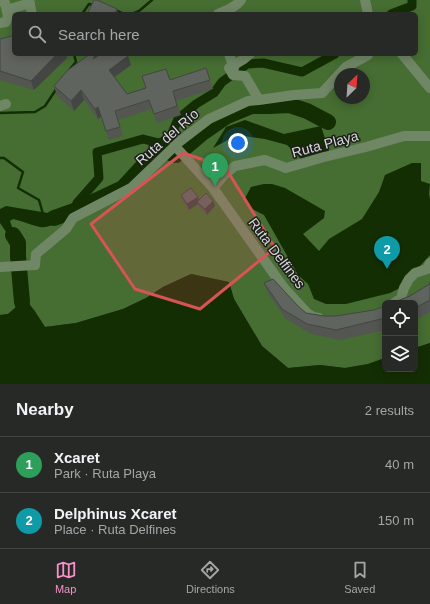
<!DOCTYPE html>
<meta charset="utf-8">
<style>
body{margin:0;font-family:Arial,sans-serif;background:#2e312e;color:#f1f3f6}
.controls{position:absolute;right:12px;bottom:12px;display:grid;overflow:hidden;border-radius:6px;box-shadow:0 2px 10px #0003}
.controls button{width:36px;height:36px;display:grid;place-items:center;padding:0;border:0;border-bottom:1px solid #424543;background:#262926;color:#f1f3f6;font:20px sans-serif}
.compass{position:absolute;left:334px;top:68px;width:36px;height:36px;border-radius:50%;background:#262926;box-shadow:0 2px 10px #0003;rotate:25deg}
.you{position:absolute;left:238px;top:143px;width:14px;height:14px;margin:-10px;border:3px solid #fff;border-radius:50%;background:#1a73e8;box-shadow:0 0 0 6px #1a73e833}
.badge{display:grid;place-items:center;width:26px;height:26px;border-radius:50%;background:#f890ca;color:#fff;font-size:13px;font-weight:700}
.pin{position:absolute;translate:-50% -33px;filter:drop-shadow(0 1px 2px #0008)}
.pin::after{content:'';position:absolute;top:21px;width:14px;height:12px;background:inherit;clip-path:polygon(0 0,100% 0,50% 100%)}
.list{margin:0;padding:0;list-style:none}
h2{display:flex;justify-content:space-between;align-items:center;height:52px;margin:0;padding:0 16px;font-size:17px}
h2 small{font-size:13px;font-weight:400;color:#a4a6a7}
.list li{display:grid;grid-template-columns:26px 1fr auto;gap:12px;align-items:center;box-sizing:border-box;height:56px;padding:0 16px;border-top:1px solid #424543}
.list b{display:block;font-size:15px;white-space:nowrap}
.list p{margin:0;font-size:13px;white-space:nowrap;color:#a4a6a7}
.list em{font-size:13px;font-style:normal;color:#a4a6a7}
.icon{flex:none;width:22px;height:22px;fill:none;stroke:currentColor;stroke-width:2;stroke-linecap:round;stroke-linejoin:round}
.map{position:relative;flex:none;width:430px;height:384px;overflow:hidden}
.search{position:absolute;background:#262926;box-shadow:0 2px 10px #0003;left:12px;right:12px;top:12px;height:44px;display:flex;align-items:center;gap:10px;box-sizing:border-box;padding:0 14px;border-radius:6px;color:#a4a6a7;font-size:15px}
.sheet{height:164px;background:#262926}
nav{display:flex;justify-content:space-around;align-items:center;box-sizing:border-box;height:56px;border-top:1px solid #424543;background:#262926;font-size:11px;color:#a4a6a7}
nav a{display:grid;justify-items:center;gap:2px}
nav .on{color:#f890ca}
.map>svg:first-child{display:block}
</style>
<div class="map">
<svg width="430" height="384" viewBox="0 0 430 384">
<rect width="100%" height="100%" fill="#333732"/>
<path fill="#466d32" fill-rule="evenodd" d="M 0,0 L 430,0 L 430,343 L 415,348 L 415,303 L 385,303 L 385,358 L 368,364 L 345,368 L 320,365 L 288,368 L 262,346 L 234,299 L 229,282 L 191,274 L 163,287 L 146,298 L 123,309 L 76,323 L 45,327 L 34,310 L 15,308 L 8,314 L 0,315 ZM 14,14 L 416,14 L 416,54 L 14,54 ZM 340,74 L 364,74 L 364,98 L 340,98 Z"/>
<path fill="#142e04" d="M 245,120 L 284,134 L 321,126 L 330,154 L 304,162 L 287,145 L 265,139 L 237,135 L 213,148 L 226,127 Z
M 412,163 L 421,163 L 421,181 L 430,184 L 429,194 L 430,199 L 430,255 L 400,288 L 390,293 L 346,304 L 326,304 L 314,299 L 308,284 L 298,275 L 264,215 L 250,208 L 245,198 L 251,187 L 264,184 L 272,184 L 285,188 L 325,211 L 324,218 L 303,234 L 319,251 L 329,239 L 362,219 L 379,192 L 385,175 Z
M 68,205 L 74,211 C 66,218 51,229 40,227 C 31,225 22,221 13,219 L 10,221 L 12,227 L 19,233 L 23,243 L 23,256 L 13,255 L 15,248 L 11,239 L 0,223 L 0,209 L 6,206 L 54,214 Z
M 191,274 L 229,282 L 234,299 L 262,346 L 288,368 L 320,365 L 345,368 L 368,364 L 385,358 L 385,369 L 415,369 L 415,348 L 430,343 L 430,384 L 0,384 L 0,315 L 8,314 L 15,308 L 17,302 L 27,301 L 34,310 L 45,327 L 76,323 L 123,309 L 146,298 L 163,287 Z"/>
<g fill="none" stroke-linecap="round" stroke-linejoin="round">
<path stroke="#142e04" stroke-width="2.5" d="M 115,10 L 124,14
M 82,14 L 89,4 L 93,5
M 132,14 L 139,11 L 152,0
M 70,69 L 76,62 L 74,54
M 0,113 L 35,112 L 45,106 L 57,88
M 0,158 L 4,158 L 23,172 L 18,188 L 39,200 L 43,214"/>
<path stroke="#142e04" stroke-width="9" d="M 391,14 L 412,6 L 412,0
M 74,211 L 77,203 L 99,178 L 97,152 L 143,139 L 159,143 L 170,138 L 178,119 L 196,104 L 214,93 L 222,82 L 247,64 L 263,63 L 302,72 L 335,54"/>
<path stroke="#142e04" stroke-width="16" d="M 54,218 L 74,211 L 123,188 L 146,163 L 158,152 L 163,150 L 176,155 L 201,134 L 227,116 L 251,106 L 270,106 L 289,105 L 307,111 L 328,122
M 13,235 L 18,243 L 18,256 L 22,302"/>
<path stroke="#708766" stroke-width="10" d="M 29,0 L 32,14
M 365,0 L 368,14
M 0,1 L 5,3 L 8,16 L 6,22 L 0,23
M 7,10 L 30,3
M 218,14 C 227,10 235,8 241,0
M 250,54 L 244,59 L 229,68 L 233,75 L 245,76 L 259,100
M 402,54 L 430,88
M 0,106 L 6,104
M 175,146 L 213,188 L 284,288 L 306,312 L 313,317 L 319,318
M 213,188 L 224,175 L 235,166 L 265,160 L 286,168 L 324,157 L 366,147 L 404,136 L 430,136
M 1,267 L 35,265 L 36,254 L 66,229 L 73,218 L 131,188 L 179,142 L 209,119 L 248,101 L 259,100 L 294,95 L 322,93 L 346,67 L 368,55 L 368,54
M 394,303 L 401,298 L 404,288 L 409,279 L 415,273 L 427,269 L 430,263"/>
<path stroke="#708766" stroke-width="10" d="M 229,54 L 234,68"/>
</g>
<path fill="#535651" d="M 0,39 L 14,54 L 66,54 L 67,58 L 34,90 L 0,80 Z
M 131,65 L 114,77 L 127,94 L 146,88 L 206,68 L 213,89 L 176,101 L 181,115 L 157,123 L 152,109 L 118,120 L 123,136 L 109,140 L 101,117 L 98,119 L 84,100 L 74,111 L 57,96 L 54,86 Z
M 181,195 L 198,197 L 199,200 L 213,201 L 215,206 L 207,215 L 199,207 L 198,204 L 189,210 L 182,200 Z
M 430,282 L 430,312 L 421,317 L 415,319 L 415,303 L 410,296 L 428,285 Z
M 264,283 L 306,313 L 324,316 L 336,316 L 374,310 L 385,306 L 385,330 L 340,340 L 311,334 L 286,319 L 268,293 Z"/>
<path fill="#434642" d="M 117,9 L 119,14 L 115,14 Z
M 57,54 L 66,54 L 67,58 L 34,90 L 31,81 Z
M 96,54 L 102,54 L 93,59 Z
M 128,56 L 131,65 L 112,79 L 109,70 Z
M 81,90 L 84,100 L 74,111 L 71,101 Z
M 98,107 L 101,116 L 98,119 L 95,109 Z
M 198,197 L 199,202 L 197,202 L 198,204 L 189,210 L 187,204 Z
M 213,201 L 215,206 L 207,215 L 205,209 Z"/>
<path fill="#60645e" stroke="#434642" d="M 94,0 L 97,0 L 117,9 L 115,14 L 87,14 Z
M 14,35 L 14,54 L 57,54 L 31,81 L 0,71 L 0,39 L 12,36 Z
M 90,54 L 96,54 L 93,59 L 101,54 L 126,54 L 128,56 L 109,70 L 127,94 L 146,88 L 142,76 L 166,69 L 170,80 L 206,68 L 210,80 L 173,91 L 177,106 L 154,114 L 149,100 L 115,111 L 120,127 L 106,131 L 98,107 L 95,109 L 81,90 L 71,101 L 54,86 L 68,70 Z
M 191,188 L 198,197 L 187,204 L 181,195 Z
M 206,193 L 213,201 L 205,209 L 197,202 Z
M 273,279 L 298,306 L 306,313 L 324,316 L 336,316 L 374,310 L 385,306 L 385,318 L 336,330 L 307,324 L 282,309 L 264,283 Z
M 430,282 L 430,300 L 415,308 L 415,303 L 392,303 L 410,296 L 428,285 Z"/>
<path fill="#d65454" fill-opacity="0.2" stroke="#d65454" stroke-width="3" stroke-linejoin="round" d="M 183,153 L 225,167 L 275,248 L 200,309 L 135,289 L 91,224 Z"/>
<g text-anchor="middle" stroke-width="3" stroke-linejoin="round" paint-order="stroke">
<g font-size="14" fill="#d7d9d6" stroke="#1c1e1b">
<text transform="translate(167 137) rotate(-41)" y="5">Ruta del Río</text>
<text transform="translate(325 144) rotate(-15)" y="5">Ruta Playa</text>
<text transform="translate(277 253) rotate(53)" y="5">Ruta Delfines</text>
</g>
</g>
</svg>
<div class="controls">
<button><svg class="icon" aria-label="locate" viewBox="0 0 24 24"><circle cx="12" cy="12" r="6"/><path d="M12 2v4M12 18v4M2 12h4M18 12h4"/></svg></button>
<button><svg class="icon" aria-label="layers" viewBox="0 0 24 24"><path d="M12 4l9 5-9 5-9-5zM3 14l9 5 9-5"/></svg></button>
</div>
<svg class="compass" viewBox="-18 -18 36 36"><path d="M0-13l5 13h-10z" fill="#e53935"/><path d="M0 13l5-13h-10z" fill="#a4a6a7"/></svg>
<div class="you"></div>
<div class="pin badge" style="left:215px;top:186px;background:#2e9e5b">1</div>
<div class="pin badge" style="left:387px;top:269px;background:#0f9aa8">2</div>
<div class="search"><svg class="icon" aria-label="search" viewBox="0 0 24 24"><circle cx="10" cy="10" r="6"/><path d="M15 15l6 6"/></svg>Search here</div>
</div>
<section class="sheet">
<h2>Nearby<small>2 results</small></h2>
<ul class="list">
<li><span class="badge" style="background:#2e9e5b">1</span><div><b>Xcaret</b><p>Park · Ruta Playa</p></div><em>40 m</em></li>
<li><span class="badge" style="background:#0f9aa8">2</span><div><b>Delphinus Xcaret</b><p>Place · Ruta Delfines</p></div><em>150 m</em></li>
</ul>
</section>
<nav>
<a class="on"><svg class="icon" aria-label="map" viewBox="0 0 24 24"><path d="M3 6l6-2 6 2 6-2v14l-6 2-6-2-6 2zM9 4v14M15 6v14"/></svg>Map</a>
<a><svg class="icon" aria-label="directions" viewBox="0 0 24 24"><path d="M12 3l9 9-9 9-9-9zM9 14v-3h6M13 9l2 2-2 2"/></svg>Directions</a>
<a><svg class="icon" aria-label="saved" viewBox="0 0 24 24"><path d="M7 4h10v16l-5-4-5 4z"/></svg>Saved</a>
</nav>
